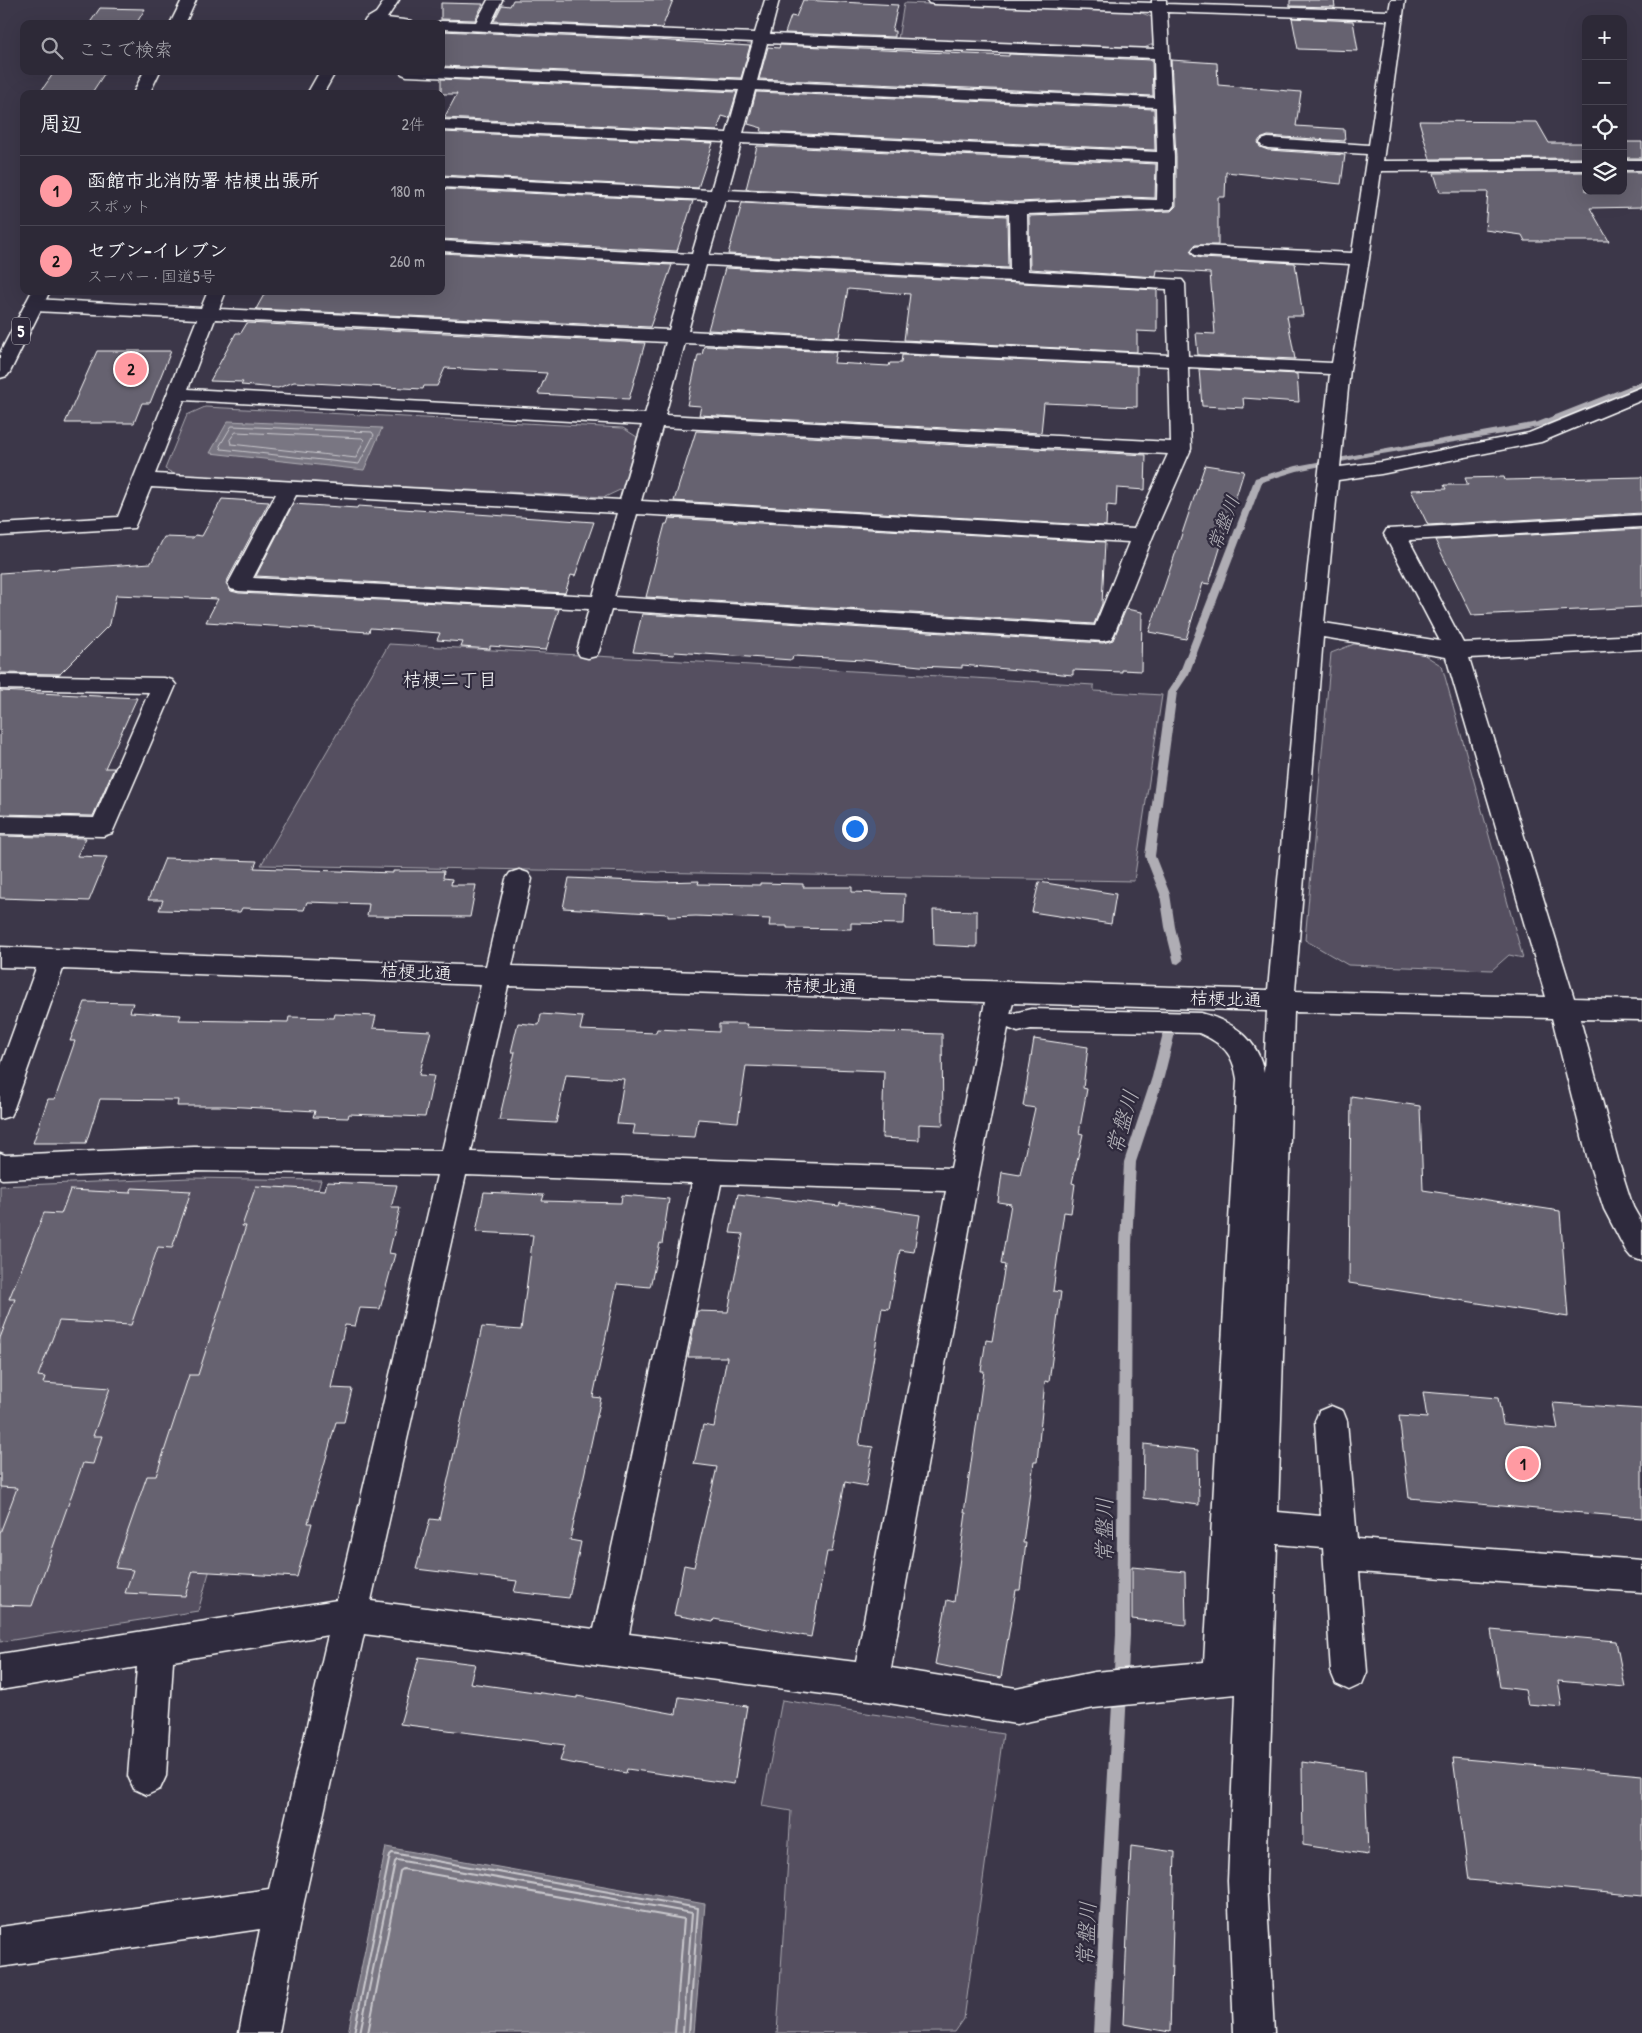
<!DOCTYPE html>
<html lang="ja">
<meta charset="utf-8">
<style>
body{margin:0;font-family:"Patrick Hand","Klee One",sans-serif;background:#35313f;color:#f1f3f6}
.controls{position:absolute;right:15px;top:15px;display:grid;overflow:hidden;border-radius:10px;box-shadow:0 5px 20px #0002}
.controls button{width:45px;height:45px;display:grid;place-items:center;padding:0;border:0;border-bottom:1px solid #484552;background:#2d2937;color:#f1f3f6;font:25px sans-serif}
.you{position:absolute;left:854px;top:828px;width:18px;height:18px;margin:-12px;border:4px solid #fff;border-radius:50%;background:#1a73e8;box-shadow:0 0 0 8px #1a73e833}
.badge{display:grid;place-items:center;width:32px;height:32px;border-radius:50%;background:#ff9aa2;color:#111;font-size:16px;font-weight:700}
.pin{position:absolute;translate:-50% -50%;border:2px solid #fff;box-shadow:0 1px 5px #0006}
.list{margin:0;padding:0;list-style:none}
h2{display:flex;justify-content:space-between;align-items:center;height:65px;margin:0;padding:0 20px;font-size:21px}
h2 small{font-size:16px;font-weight:400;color:#a7a6ad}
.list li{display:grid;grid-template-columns:32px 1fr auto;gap:15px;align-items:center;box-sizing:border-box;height:70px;padding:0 20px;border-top:1px solid #484552}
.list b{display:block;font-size:19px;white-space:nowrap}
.list p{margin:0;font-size:16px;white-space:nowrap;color:#a7a6ad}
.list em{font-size:16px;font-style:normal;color:#a7a6ad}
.icon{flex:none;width:28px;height:28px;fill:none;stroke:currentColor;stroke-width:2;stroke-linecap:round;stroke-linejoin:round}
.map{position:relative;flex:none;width:1642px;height:2033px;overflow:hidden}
.search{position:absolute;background:#2d2937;box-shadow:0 5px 20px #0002;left:20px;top:20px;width:425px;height:55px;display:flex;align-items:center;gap:12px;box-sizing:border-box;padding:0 18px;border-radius:10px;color:#a7a6ad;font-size:19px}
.panel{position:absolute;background:#2d2937;box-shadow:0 5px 20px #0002;left:20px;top:90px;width:425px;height:205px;border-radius:10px}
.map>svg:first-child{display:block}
</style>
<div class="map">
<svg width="1642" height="2033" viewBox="0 0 1642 2033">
<rect width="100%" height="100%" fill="#3c3749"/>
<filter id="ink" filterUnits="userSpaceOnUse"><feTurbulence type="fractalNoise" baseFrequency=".02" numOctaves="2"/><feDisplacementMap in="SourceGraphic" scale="10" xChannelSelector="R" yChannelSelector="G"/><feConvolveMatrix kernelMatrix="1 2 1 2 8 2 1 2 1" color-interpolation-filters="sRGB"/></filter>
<g filter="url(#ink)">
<path fill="#555060" stroke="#aaa8b0" d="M 904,3 L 1139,12 L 1152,17 L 1153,44 L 1142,49 L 898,39 Z
M 205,407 L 623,428 L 637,437 L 622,489 L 605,497 L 176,475 L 165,469 L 187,415 Z
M 389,644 L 1094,685 L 1094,691 L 1162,695 L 1134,881 L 261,865 Z
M 1354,644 L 1423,654 L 1442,666 L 1523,958 L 1509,955 L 1492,970 L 1348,965 L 1305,940 L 1331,653 Z
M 190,1178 L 321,1180 L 198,1611 L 0,1642 L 0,1186 Z
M 782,1700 L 1003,1734 L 964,2019 L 955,2032 L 777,2033 L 791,1811 L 762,1806 Z"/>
<path fill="#797682" stroke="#afadb4" d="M 228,421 L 382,428 L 364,470 L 210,453 Z
M 386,1847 L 705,1904 L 694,2033 L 348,2033 Z"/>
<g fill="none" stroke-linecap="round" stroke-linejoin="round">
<path stroke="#c9c8cd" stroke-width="1" d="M 232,426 L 372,432 L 374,435 L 359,464 L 221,449 L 220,446 Z
M 236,432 L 362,438 L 364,440 L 356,458 L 231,444 L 230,440 Z"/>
<path stroke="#c9c8cd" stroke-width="2" d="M 354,2033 L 390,1855 L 392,1853 L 698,1908 L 689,2033
M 360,2033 L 395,1862 L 397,1860 L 692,1913 L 683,2033
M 368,2033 L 400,1871 L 403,1869 L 684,1919 L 675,2033"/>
<path fill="#afadb4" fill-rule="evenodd" d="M 1642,381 L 1642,386 L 1543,426 L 1503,434 L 1370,456 L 1297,471 L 1262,482 L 1189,674 L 1177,692 L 1155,856 L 1170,894 L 1175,927 L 1183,960 L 1178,964 L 1174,963 L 1165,927 L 1160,894 L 1145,856 L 1167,692 L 1179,674 L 1255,478 L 1296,466 L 1370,452 L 1538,422 Z
M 1169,1029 L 1173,1030 L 1175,1033 L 1164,1077 L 1136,1162 L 1132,1244 L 1130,1635 L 1109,2033 L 1093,2033 L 1116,1635 L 1120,1244 L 1124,1162 L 1152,1077 L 1163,1033 L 1165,1030 Z"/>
</g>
<path fill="#666270" stroke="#fff" d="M 513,0 L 673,0 L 662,28 L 494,21 L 502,5 L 510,6 Z
M 803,0 L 898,5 L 892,31 L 895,31 L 895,37 L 785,33 L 791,16 L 796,17 Z
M 1290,0 L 1334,0 L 1335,7 L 1290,6 Z
M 441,3 L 483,4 L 475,20 L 441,19 Z
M 100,8 L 145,9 L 136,24 L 89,24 Z
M 1292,18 L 1353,21 L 1358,51 L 1298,49 Z
M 441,31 L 656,40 L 750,46 L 741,78 L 441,66 Z
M 780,45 L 1009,56 L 1009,54 L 1152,60 L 1153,96 L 759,79 L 768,47 L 779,48 Z
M 1171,60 L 1217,63 L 1218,85 L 1301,92 L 1296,126 L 1344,129 L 1345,141 L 1268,136 L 1260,139 L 1258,142 L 1260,147 L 1268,150 L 1345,155 L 1341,184 L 1226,172 L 1225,197 L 1218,197 L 1218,245 L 1195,245 L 1190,251 L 1194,256 L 1201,258 L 1295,263 L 1303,316 L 1287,316 L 1295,359 L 1198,355 L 1196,333 L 1215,334 L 1210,273 L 1157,270 L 1156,277 L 1030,269 L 1029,216 L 1171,211 L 1176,206 L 1176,157 Z
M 55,71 L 106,71 L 91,94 L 39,94 Z
M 441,79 L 737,92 L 729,118 L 722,116 L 717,131 L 444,118 L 457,94 L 441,94 Z
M 756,92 L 1154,109 L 1155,150 L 761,132 L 762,128 L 748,124 Z
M 1419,121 L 1537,122 L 1549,143 L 1586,143 L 1586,158 L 1430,159 Z
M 441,132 L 713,143 L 698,188 L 441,175 Z
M 1623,142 L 1642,142 L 1642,158 L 1623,158 Z
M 757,146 L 1156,164 L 1155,198 L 1128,197 L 1018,202 L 746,189 Z
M 1586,172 L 1586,191 L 1623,191 L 1623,172 L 1642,172 L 1642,207 L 1590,208 L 1609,241 L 1525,241 L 1522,235 L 1485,230 L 1488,192 L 1440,192 L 1434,173 Z
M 441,189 L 693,201 L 677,251 L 441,239 Z
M 742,203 L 1007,216 L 1008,268 L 728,254 Z
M 441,253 L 672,265 L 650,327 L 256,309 L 266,291 L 441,291 Z
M 725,268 L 1157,290 L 1157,332 L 1137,331 L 1137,352 L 904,340 L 910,294 L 848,289 L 839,337 L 708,330 Z
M 247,323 L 645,343 L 629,399 L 538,394 L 547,373 L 445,368 L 437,386 L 424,386 L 423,389 L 294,382 L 278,388 L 241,385 L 243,382 L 210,381 L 236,333 L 241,333 Z
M 704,346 L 836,352 L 834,363 L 889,366 L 890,363 L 901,363 L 902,355 L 1137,366 L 1137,407 L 1044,403 L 1041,433 L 699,415 L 701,406 L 687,405 L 698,355 L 702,355 Z
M 97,351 L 171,351 L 150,403 L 142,403 L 134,423 L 65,423 Z
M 1199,369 L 1297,374 L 1299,402 L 1243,398 L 1244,408 L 1202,406 Z
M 696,431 L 1146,455 L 1145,490 L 1117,488 L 1116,506 L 1107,505 L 1106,526 L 674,501 Z
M 1205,465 L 1244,471 L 1209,584 L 1203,583 L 1186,639 L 1149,632 Z
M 1504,477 L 1505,480 L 1642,477 L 1642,513 L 1428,525 L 1411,490 L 1446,489 L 1444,485 L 1468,485 L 1465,478 Z
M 222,499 L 269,502 L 226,583 L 231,591 L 239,593 L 559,609 L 546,650 L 490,646 L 490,649 L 461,647 L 463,642 L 437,640 L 440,633 L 370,628 L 369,632 L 206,622 L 218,599 L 116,595 L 110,624 L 60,674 L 0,673 L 0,573 L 151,563 L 164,537 L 193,538 L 195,535 L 202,536 Z
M 293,504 L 357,508 L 358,506 L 594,522 L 575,576 L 571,575 L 565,593 L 256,576 Z
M 669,518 L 1105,542 L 1102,604 L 1094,624 L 646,597 L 665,524 L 667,524 Z
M 1642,529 L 1642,607 L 1472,615 L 1435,540 Z
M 1126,609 L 1142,612 L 1141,671 L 1122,670 L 1122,672 L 1073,670 L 1073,675 L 962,665 L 962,668 L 920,666 L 864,660 L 793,656 L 792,660 L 675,652 L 674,655 L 633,652 L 642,614 L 1103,643 L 1113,640 Z
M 0,691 L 137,698 L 105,768 L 114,768 L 93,816 L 0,814 Z
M 0,836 L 86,838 L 77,856 L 107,857 L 89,901 L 0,898 Z
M 165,858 L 257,861 L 254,868 L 393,873 L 393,871 L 444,871 L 443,878 L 452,879 L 451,885 L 476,885 L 470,917 L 367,916 L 369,904 L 307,902 L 304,910 L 242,908 L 240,912 L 159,910 L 163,900 L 148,900 Z
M 569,878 L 658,882 L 699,881 L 698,884 L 760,885 L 760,883 L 803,884 L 803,887 L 852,887 L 852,892 L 905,894 L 904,924 L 851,923 L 851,929 L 787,928 L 787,926 L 769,926 L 770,919 L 696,916 L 668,917 L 668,914 L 563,908 Z
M 1039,882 L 1116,894 L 1111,924 L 1032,912 Z
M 933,910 L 977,911 L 977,947 L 934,945 Z
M 85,1002 L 133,1003 L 130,1012 L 181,1015 L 179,1020 L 288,1022 L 289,1017 L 334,1018 L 335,1014 L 376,1016 L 373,1028 L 431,1031 L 419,1075 L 434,1076 L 425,1117 L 349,1114 L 348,1118 L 313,1117 L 315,1111 L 225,1106 L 177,1106 L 178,1100 L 100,1099 L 86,1143 L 33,1143 L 48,1099 L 55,1099 L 75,1041 L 70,1041 Z
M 541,1014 L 583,1017 L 580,1030 L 656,1033 L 657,1029 L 719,1032 L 719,1024 L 747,1024 L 746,1027 L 942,1034 L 943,1125 L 919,1124 L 919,1140 L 882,1138 L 884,1071 L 746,1066 L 738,1122 L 698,1119 L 695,1137 L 633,1134 L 635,1125 L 617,1124 L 624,1079 L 566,1075 L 556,1123 L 499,1120 L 515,1052 L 511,1052 L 518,1023 L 539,1025 Z
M 1034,1039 L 1088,1047 L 1083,1088 L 1087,1089 L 1079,1133 L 1083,1134 L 1072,1183 L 1075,1184 L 1071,1213 L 1064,1212 L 1053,1291 L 1061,1292 L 1049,1382 L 1045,1381 L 1037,1462 L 1034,1462 L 1023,1543 L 1026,1543 L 1020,1590 L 1016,1590 L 1001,1678 L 935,1664 L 947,1600 L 954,1602 L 966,1513 L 964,1513 L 984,1371 L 981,1371 L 986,1340 L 992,1341 L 1005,1265 L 1001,1264 L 1011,1204 L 998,1202 L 1002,1172 L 1020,1175 L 1035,1108 L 1023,1106 Z
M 1351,1096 L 1420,1106 L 1423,1190 L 1560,1211 L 1568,1317 L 1349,1283 Z
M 327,1182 L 397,1185 L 391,1208 L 400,1208 L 389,1253 L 395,1254 L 380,1309 L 360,1308 L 355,1326 L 345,1325 L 331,1388 L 352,1389 L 344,1422 L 336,1422 L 308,1523 L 312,1523 L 297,1577 L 193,1571 L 185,1596 L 125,1593 L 133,1570 L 115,1568 L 147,1476 L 156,1476 L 189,1375 L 198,1375 L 246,1226 L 242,1226 L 256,1186 L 325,1190 Z
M 132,1188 L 191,1191 L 172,1248 L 158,1247 L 131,1325 L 59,1321 L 38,1376 L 45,1377 L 43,1383 L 110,1388 L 93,1436 L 102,1436 L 93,1464 L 83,1463 L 32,1606 L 0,1605 L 0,1533 L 17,1488 L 0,1487 L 0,1338 L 15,1299 L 9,1299 L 44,1213 L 61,1214 L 70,1190 L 130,1193 Z
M 484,1192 L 544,1195 L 542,1201 L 621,1203 L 622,1195 L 669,1199 L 662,1244 L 660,1243 L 650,1287 L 617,1284 L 593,1397 L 601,1398 L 570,1540 L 581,1542 L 569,1598 L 514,1592 L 517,1581 L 416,1569 L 430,1519 L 439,1520 L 482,1327 L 521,1330 L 533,1235 L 476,1232 Z
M 738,1194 L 839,1206 L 840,1203 L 920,1215 L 914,1252 L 900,1250 L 889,1309 L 882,1308 L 859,1445 L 873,1447 L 866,1486 L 845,1482 L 832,1552 L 827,1552 L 811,1637 L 714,1619 L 713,1622 L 674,1615 L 684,1565 L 694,1567 L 717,1467 L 694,1464 L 703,1425 L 714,1427 L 727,1357 L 688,1357 L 697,1311 L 728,1312 L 743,1234 L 730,1233 Z
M 1423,1392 L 1498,1398 L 1503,1424 L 1558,1429 L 1553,1403 L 1642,1409 L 1642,1518 L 1409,1498 L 1399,1416 L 1427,1418 Z
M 1144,1444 L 1198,1450 L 1199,1505 L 1143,1498 Z
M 1132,1567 L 1185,1572 L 1186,1625 L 1132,1619 Z
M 1491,1630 L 1616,1641 L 1625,1687 L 1558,1681 L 1562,1707 L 1528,1704 L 1525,1690 L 1500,1687 Z
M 419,1657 L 475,1664 L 470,1683 L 577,1698 L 577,1696 L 676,1714 L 679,1697 L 747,1706 L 734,1784 L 627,1769 L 626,1773 L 560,1761 L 565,1745 L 400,1724 Z
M 1453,1758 L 1642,1775 L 1642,1896 L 1469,1880 Z
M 1302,1762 L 1365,1771 L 1368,1855 L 1303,1845 Z
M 1131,1846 L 1175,1852 L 1170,2032 L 1123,2024 Z"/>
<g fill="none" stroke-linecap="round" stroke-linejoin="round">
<g stroke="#fff" stroke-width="3">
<path id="minor" d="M 385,0 L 399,0 L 387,18 L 412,21 L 414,24 L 363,24 L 366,19 L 376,13 Z
M 488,0 L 502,0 L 491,23 L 755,33 L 765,0 L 779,0 L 770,34 L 1154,49 L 1152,12 L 934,4 L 929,3 L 927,0 L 1061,0 L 1152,3 L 1152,0 L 1166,0 L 1166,4 L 1389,11 L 1391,0 L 1405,0 L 1383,161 L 1586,160 L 1586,170 L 1381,171 L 1369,259 L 1350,369 L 1340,467 L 1381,462 L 1529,433 L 1642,387 L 1642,400 L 1541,442 L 1381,474 L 1338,480 L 1324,623 L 1440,641 L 1384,534 L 1387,529 L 1642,515 L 1642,527 L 1409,540 L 1463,643 L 1642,635 L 1642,649 L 1469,658 L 1574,998 L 1642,1000 L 1642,1020 L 1580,1019 L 1618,1160 L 1633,1207 L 1642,1223 L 1642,1261 L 1631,1257 L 1626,1251 L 1604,1209 L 1588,1160 L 1552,1018 L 1294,1012 L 1278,1512 L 1321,1516 L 1315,1421 L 1319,1411 L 1331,1406 L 1343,1411 L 1347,1421 L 1357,1539 L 1642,1560 L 1642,1592 L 1359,1572 L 1367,1672 L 1362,1684 L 1349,1690 L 1336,1684 L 1331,1672 L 1323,1548 L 1277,1544 L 1266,1881 L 1274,2033 L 1234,2033 L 1228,1881 L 1236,1694 L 1094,1708 L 1016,1724 L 870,1700 L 364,1634 L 303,1906 L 279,2033 L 239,2033 L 260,1929 L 0,1967 L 0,1927 L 269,1889 L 328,1635 L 173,1661 L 166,1776 L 160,1789 L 147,1795 L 134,1789 L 128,1776 L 137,1667 L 0,1690 L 0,1654 L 337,1600 L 437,1175 L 194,1171 L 2,1179 L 0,1178 L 0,1153 L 5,1155 L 194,1147 L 442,1151 L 481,985 L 63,969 L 14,1108 L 10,1116 L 0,1119 L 0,1068 L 36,968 L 0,967 L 0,947 L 486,966 L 506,879 L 510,873 L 519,870 L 528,873 L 532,879 L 512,966 L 1268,990 L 1301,628 L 1330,374 L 1188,367 L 1191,449 L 1153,536 L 1114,634 L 1111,639 L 1103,641 L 611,610 L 599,651 L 596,656 L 588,658 L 580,656 L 577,651 L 589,609 L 239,591 L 231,589 L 228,584 L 276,494 L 151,487 L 134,528 L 0,536 L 0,524 L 118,517 L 197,319 L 34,311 L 27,309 L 25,305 L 27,301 L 34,299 L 201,308 L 208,291 L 226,291 L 219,309 L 669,330 L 689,264 L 441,251 L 441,241 L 692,254 L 708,200 L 441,187 L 441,177 L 711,190 L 725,142 L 441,130 L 441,120 L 727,133 L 739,90 L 407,76 L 402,74 L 399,71 L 441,71 L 441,68 L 742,80 L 753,42 L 441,29 L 441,24 L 434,24 L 441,21 L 476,22 ZM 1167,12 L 1388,20 L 1369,145 L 1268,138 L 1262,140 L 1260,143 L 1262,146 L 1268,148 L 1367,154 L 1352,253 L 1201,246 L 1195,247 L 1192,251 L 1195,255 L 1201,256 L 1350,264 L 1332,363 L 1188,356 L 1185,284 L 1182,280 L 1028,271 L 1027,214 L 1171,209 L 1174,205 L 1174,157 ZM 767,43 L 1154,58 L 1155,98 L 757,81 ZM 755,90 L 1156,107 L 1157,152 L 743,133 ZM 741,143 L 1158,162 L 1157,200 L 1128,199 L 1018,204 L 728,190 ZM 725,200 L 1009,214 L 1010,270 L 709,255 ZM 706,265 L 1167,289 L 1169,355 L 688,331 ZM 215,319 L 666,342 L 645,414 L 188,389 ZM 685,343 L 1169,366 L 1171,442 L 665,415 ZM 184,400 L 642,425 L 620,500 L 155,474 ZM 662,427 L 1168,454 L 1134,529 L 641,501 ZM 296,495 L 617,513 L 593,596 L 253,578 ZM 637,514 L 1129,542 L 1095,626 L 614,597 ZM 1323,637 L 1446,657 L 1546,997 L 1295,991 ZM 508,986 L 985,1002 L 951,1168 L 471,1152 ZM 1013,1003 L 1267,1011 L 1264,1073 C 1258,1038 1233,1022 1201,1013 L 1031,1009 L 1010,1014 ZM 1008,1028 L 1018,1032 L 1031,1029 L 1199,1033 C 1223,1044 1233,1053 1237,1079 L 1204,1662 L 1094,1672 L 1016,1688 L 891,1668 L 978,1180 ZM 466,1175 L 692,1183 L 594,1629 L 371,1601 ZM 721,1184 L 946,1191 L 856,1662 L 629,1634 Z
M 320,71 L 336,71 L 323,94 L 307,94 Z
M 1623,160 L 1642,160 L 1642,170 L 1623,170 Z
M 0,675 L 164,678 L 172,680 L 176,685 L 112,833 L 103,836 L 0,834 L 0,816 L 94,818 L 149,692 L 0,689 Z"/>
</g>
<g stroke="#fff" stroke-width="3">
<path id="highway" d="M 182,0 L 196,0 L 185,24 L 170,24 Z
M 144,71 L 160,71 L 149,94 L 133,94 Z
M 32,291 L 50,291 L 10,372 L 7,376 L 0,378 L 0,353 Z"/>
</g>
<use href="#minor" fill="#2f2a3d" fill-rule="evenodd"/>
<use href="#highway" fill="#2f2a3d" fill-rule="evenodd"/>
</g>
</g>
<g text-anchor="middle" stroke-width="4.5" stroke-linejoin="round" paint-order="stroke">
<rect fill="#2f2a3d" stroke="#c1bfc5" stroke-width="1" x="12" y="317.5" width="18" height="27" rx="4"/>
<g font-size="16" font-weight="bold" fill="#fff">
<text x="21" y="337">5</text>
</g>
<g font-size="18" fill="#fff" stroke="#2f2a3d">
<text transform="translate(416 972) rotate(3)" y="6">桔梗北通</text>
<text transform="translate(821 986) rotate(2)" y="6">桔梗北通</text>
<text transform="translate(1226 999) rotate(2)" y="6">桔梗北通</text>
</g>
<g font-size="19" font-style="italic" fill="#b5b4ba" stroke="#2f2a3d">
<text transform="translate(1223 523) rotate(-69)" y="7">常盤川</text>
</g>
<g font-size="19" fill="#fff" stroke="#2f2a3d">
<text x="450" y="686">桔梗二丁目</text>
</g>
<g font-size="22" font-style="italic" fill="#b5b4ba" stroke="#2f2a3d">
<text transform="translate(1122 1122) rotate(-74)" y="8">常盤川</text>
<text transform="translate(1104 1530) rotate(-90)" y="8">常盤川</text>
<text transform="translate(1086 1934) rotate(-87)" y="8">常盤川</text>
</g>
</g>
</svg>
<div class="controls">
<button>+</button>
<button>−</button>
<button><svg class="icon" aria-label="locate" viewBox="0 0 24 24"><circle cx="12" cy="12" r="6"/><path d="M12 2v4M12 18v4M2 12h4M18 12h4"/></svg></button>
<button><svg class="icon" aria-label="layers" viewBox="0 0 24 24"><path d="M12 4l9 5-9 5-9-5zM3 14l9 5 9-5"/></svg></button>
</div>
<div class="you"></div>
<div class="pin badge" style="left:1523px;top:1464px">1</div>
<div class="pin badge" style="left:131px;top:369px">2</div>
<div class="search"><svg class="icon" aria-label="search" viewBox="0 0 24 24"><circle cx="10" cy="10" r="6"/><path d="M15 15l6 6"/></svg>ここで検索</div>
<section class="panel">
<h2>周辺<small>2件</small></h2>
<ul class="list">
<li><span class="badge">1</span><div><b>函館市北消防署 桔梗出張所</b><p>スポット</p></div><em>180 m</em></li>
<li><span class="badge">2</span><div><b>セブン-イレブン</b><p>スーパー · 国道5号</p></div><em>260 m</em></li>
</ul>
</section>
</div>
